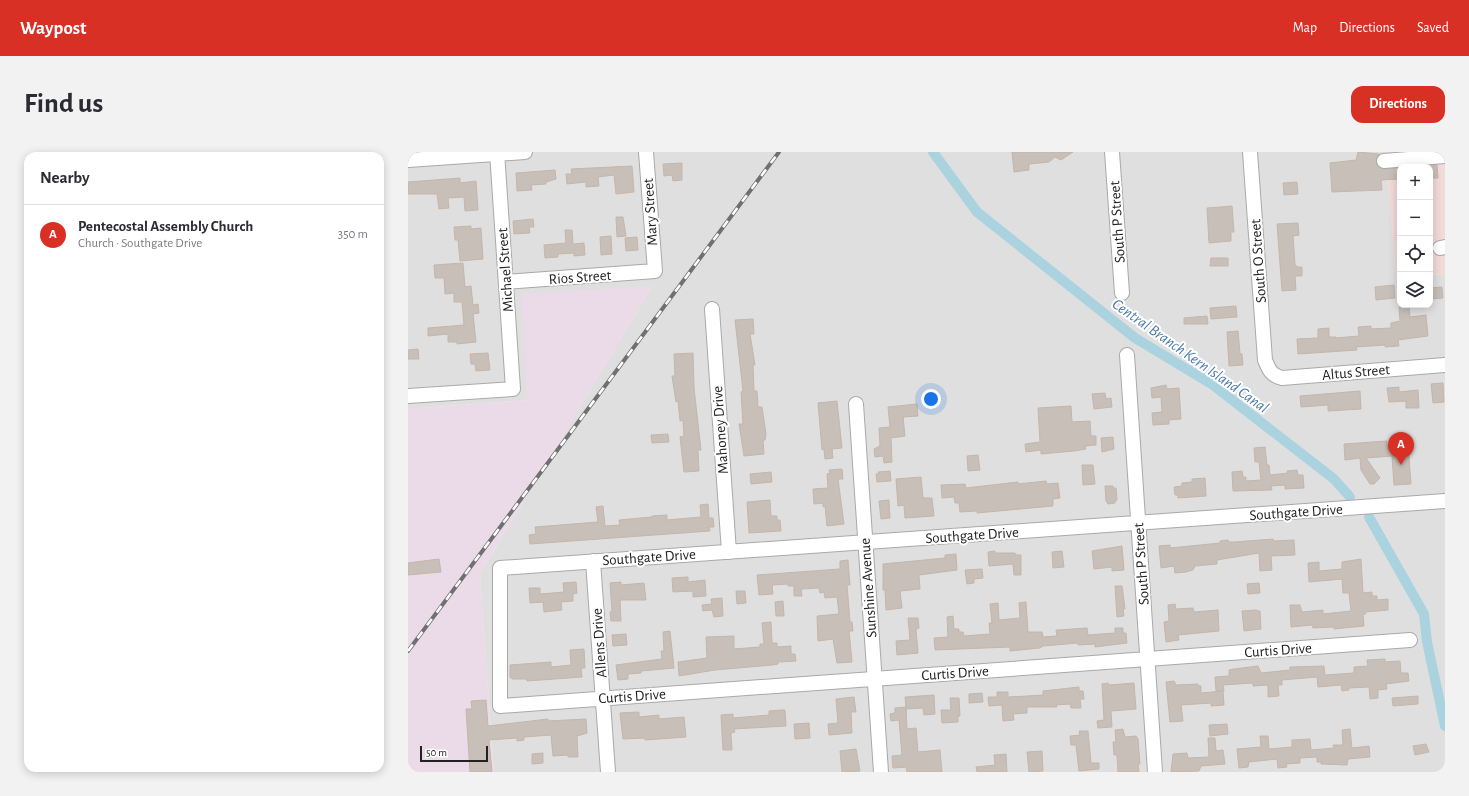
<!DOCTYPE html>
<meta charset="utf-8">
<style>
body{margin:0;font-family:"Alegreya Sans",sans-serif;background:#f2f2f3;color:#2b2b33}
.controls{position:absolute;right:12px;top:12px;display:grid;overflow:hidden;border-radius:8px;box-shadow:0 2px 10px #0003}
.controls button{width:36px;height:36px;display:grid;place-items:center;padding:0;border:0;border-bottom:1px solid #e1e1e2;background:#fff;color:#2b2b33;font:20px sans-serif}
.scale{position:absolute;left:12px;bottom:10px;width:68px;box-sizing:border-box;padding-left:4px;border:2px solid #222;border-top:0;font-size:11px;line-height:14px;white-space:nowrap;color:#222;-webkit-text-stroke:3px #fff;paint-order:stroke}
.you{position:absolute;left:523px;top:247px;width:14px;height:14px;margin:-10px;border:3px solid #fff;border-radius:50%;background:#1a73e8;box-shadow:0 0 0 6px #1a73e833}
.badge{display:grid;place-items:center;width:26px;height:26px;border-radius:50%;background:#d93025;color:#fff;font-size:13px;font-weight:700}
.pin{position:absolute;translate:-50% -33px;filter:drop-shadow(0 1px 2px #0008)}
.pin::after{content:'';position:absolute;top:21px;width:14px;height:12px;background:inherit;clip-path:polygon(0 0,100% 0,50% 100%)}
.list{margin:0;padding:0;list-style:none}
h2{display:flex;justify-content:space-between;align-items:center;height:52px;margin:0;padding:0 16px;font-size:17px}
h2 small{font-size:13px;font-weight:400;color:#7c7c81}
.list li{display:grid;grid-template-columns:26px 1fr auto;gap:12px;align-items:center;box-sizing:border-box;height:60px;padding:0 16px;border-top:1px solid #e1e1e2}
.list b{display:block;font-size:15px;white-space:nowrap}
.list p{margin:0;font-size:13px;white-space:nowrap;color:#7c7c81}
.list em{font-size:13px;font-style:normal;color:#7c7c81}
.icon{flex:none;width:22px;height:22px;fill:none;stroke:currentColor;stroke-width:2;stroke-linecap:round;stroke-linejoin:round}
.map{position:relative;flex:none;width:1037px;height:620px;overflow:hidden;border-radius:12px}
header{display:flex;align-items:center;gap:24px;box-sizing:border-box;height:56px;padding:0 20px;background:#d93025;color:#fff}
header strong{font-size:19px}
nav{display:flex;gap:22px;margin-inline-start:auto;font-size:14px}
.intro{display:flex;align-items:center;justify-content:space-between;box-sizing:border-box;height:96px;padding:0 24px}
h1{margin:0;font-size:28px}
.button{padding:10px 18px;border-radius:12px;background:#d93025;color:#fff;font-size:14px;font-weight:700}
main{display:flex;gap:24px;padding:0 24px}
aside{flex:1;background:#fff;border-radius:12px;box-shadow:0 2px 10px #0003}
.map>svg:first-child{display:block}
</style>
<header>
<strong>Waypost</strong>
<nav><a>Map</a><a>Directions</a><a>Saved</a></nav>
</header>
<div class="intro"><h1>Find us</h1><a class="button">Directions</a></div>
<main>
<aside>
<h2>Nearby<small></small></h2>
<ul class="list">
<li><span class="badge">A</span><div><b>Pentecostal Assembly Church</b><p>Church · Southgate Drive</p></div><em>350 m</em></li>
</ul>
</aside>
<div class="map">
<svg width="1037" height="620" viewBox="0 0 1037 620">
<rect width="100%" height="100%" fill="#f2efe9"/>
<path fill="#e0dfdf" d="M 0,0 L 978,0 L 988,126 L 992,126 L 992,153 L 1022,153 L 1022,123 L 1037,122 L 1037,620 L 86,620 L 72,422 L 244,134 L 119,248 L 0,257 Z"/>
<path fill="#f2dad9" d="M 978,0 L 1037,0 L 1037,122 L 1022,123 L 1022,15 L 992,15 L 992,126 L 988,126 Z"/>
<path fill="#ebdbe8" d="M 244,134 L 72,422 L 86,620 L 0,620 L 0,257 L 119,248 L 114,142 Z"/>
<g fill="none" stroke-linecap="round" stroke-linejoin="round">
<path stroke="#aad3df" stroke-width="10" d="M 525,0 L 569,60 L 727,186 L 805,233 L 926,327 L 942,345
M 961,365 L 1016,462 L 1019,490 L 1037,574"/>
</g>
<path fill="#c7bfb8" stroke="#c4b6ab" d="M 604,0 L 665,0 L 653,8 L 647,5 L 641,10 L 621,12 L 621,18 L 606,20 Z
M 950,0 L 971,2 L 968,9 L 969,14 L 976,17 L 992,16 L 992,27 L 973,28 L 974,38 L 924,40 L 922,11 L 948,8 Z
M 274,11 L 274,28 L 265,29 L 264,23 L 256,24 L 255,12 Z
M 1029,13 L 1030,26 L 1022,26 L 1022,14 Z
M 224,14 L 226,40 L 208,42 L 206,23 L 190,25 L 191,34 L 178,35 L 178,30 L 159,32 L 158,22 L 164,22 L 163,17 Z
M 147,18 L 148,27 L 138,30 L 138,32 L 123,33 L 124,38 L 109,39 L 108,21 Z
M 52,26 L 52,31 L 68,29 L 70,58 L 57,59 L 56,45 L 40,46 L 41,56 L 31,57 L 29,42 L 0,42 L 0,30 Z
M 889,30 L 890,42 L 876,43 L 875,31 Z
M 824,54 L 826,80 L 823,80 L 823,89 L 801,91 L 799,56 Z
M 208,65 L 215,65 L 218,84 L 209,85 Z
M 125,67 L 126,75 L 121,75 L 122,81 L 106,82 L 105,69 Z
M 890,71 L 891,83 L 885,84 L 887,112 L 889,115 L 894,115 L 894,124 L 887,124 L 888,138 L 874,139 L 869,72 Z
M 63,74 L 63,77 L 73,76 L 75,107 L 52,109 L 50,88 L 47,88 L 46,75 Z
M 157,78 L 164,78 L 165,92 L 176,91 L 177,103 L 166,104 L 166,101 L 150,102 L 150,105 L 137,106 L 136,93 L 158,91 Z
M 203,84 L 204,102 L 193,103 L 192,85 Z
M 229,85 L 230,98 L 218,99 L 217,86 Z
M 803,106 L 820,106 L 820,114 L 802,114 Z
M 55,111 L 57,135 L 63,134 L 65,153 L 70,152 L 71,161 L 65,162 L 68,190 L 49,192 L 49,190 L 40,190 L 40,182 L 20,184 L 20,176 L 56,173 L 54,150 L 46,150 L 46,141 L 37,142 L 36,126 L 27,126 L 26,113 Z
M 986,133 L 987,146 L 968,148 L 967,135 Z
M 1034,135 L 1035,146 L 1022,147 L 1022,136 Z
M 828,154 L 829,165 L 803,167 L 802,156 Z
M 1001,154 L 1002,165 L 1018,163 L 1020,184 L 990,188 L 991,194 L 977,195 L 977,193 L 948,195 L 949,198 L 890,202 L 889,187 L 910,186 L 910,177 L 921,176 L 921,185 L 928,185 L 928,186 L 951,184 L 950,175 L 963,174 L 963,177 L 983,176 L 983,171 L 992,169 L 991,155 Z
M 799,164 L 800,172 L 776,172 L 776,166 Z
M 345,167 L 346,182 L 342,182 L 347,213 L 345,213 L 346,239 L 349,239 L 350,255 L 354,255 L 358,282 L 357,288 L 355,288 L 356,302 L 336,304 L 331,272 L 335,272 L 333,240 L 335,239 L 327,168 Z
M 830,179 L 832,202 L 834,202 L 835,213 L 821,214 L 819,180 Z
M 10,197 L 11,207 L 0,207 L 0,198 Z
M 80,201 L 82,218 L 68,219 L 67,212 L 63,212 L 62,202 Z
M 285,201 L 286,236 L 293,298 L 290,298 L 291,319 L 276,320 L 272,285 L 276,284 L 275,268 L 272,269 L 270,249 L 268,250 L 264,224 L 267,224 L 266,202 Z
M 1035,231 L 1036,250 L 1025,251 L 1023,232 Z
M 758,233 L 759,237 L 771,236 L 773,267 L 761,268 L 761,272 L 745,273 L 744,261 L 754,260 L 753,245 L 744,246 L 743,236 Z
M 991,235 L 991,240 L 1010,238 L 1011,256 L 998,256 L 998,249 L 981,250 L 979,236 Z
M 952,239 L 953,257 L 920,259 L 920,253 L 893,255 L 892,244 Z
M 697,241 L 698,247 L 703,246 L 704,255 L 686,257 L 684,242 Z
M 429,249 L 434,296 L 424,297 L 425,306 L 417,307 L 416,297 L 414,298 L 410,251 Z
M 509,252 L 510,264 L 495,265 L 497,284 L 483,286 L 484,310 L 476,311 L 475,304 L 467,305 L 466,297 L 472,294 L 471,276 L 482,275 L 480,255 Z
M 663,254 L 664,270 L 682,269 L 683,284 L 688,284 L 688,293 L 677,294 L 678,297 L 666,299 L 633,302 L 633,298 L 618,300 L 617,292 L 632,290 L 630,256 Z
M 260,282 L 261,290 L 244,291 L 243,283 Z
M 705,285 L 706,297 L 694,300 L 693,286 Z
M 979,289 L 979,294 L 1000,293 L 1003,332 L 986,333 L 984,304 L 958,306 L 972,326 L 966,332 L 962,332 L 953,318 L 952,306 L 937,308 L 936,292 Z
M 857,295 L 859,313 L 861,313 L 862,323 L 880,321 L 879,319 L 889,318 L 890,323 L 895,323 L 896,336 L 877,337 L 877,333 L 863,334 L 864,338 L 825,339 L 824,320 L 834,319 L 835,325 L 838,325 L 838,329 L 853,328 L 851,310 L 847,310 L 846,296 Z
M 570,303 L 572,318 L 560,319 L 559,304 Z
M 674,313 L 685,313 L 687,332 L 675,333 Z
M 434,317 L 435,327 L 430,327 L 436,372 L 419,374 L 417,354 L 415,355 L 415,351 L 406,352 L 405,337 L 420,336 L 419,322 L 422,321 L 421,318 Z
M 482,319 L 483,329 L 469,330 L 468,322 L 471,322 L 470,320 Z
M 363,320 L 364,330 L 343,332 L 342,322 Z
M 513,325 L 515,346 L 524,346 L 526,364 L 497,366 L 496,353 L 490,354 L 488,327 Z
M 797,326 L 798,344 L 770,346 L 770,343 L 767,343 L 766,335 L 774,334 L 774,331 L 784,330 L 784,327 Z
M 638,329 L 639,332 L 650,331 L 652,346 L 645,347 L 645,354 L 569,361 L 569,359 L 552,360 L 551,351 L 547,351 L 546,345 L 534,346 L 533,333 L 557,332 L 558,336 L 610,330 L 610,332 Z
M 697,334 L 705,334 L 705,336 L 708,336 L 709,348 L 707,349 L 707,351 L 700,352 L 698,349 Z
M 362,348 L 363,364 L 369,364 L 369,368 L 372,368 L 373,379 L 341,381 L 339,350 Z
M 481,348 L 482,366 L 473,367 L 471,349 Z
M 300,352 L 301,366 L 305,366 L 306,375 L 301,375 L 302,379 L 122,392 L 121,383 L 128,382 L 127,375 L 190,370 L 188,355 L 195,354 L 197,374 L 212,373 L 211,368 L 244,365 L 244,364 L 259,363 L 259,368 L 293,365 L 292,353 Z
M 865,387 L 865,389 L 886,388 L 887,403 L 863,404 L 864,418 L 852,419 L 851,401 L 809,408 L 809,412 L 787,414 L 785,418 L 778,420 L 767,421 L 766,414 L 753,416 L 751,394 L 762,393 L 762,396 L 812,391 L 812,389 L 820,388 L 821,390 L 826,390 Z
M 714,394 L 716,418 L 704,419 L 704,415 L 686,417 L 684,399 Z
M 587,399 L 587,401 L 607,401 L 608,403 L 613,403 L 613,423 L 606,423 L 605,412 L 581,414 L 580,400 Z
M 654,399 L 656,415 L 645,416 L 644,400 Z
M 548,402 L 549,418 L 511,423 L 512,437 L 492,439 L 494,456 L 478,458 L 477,438 L 475,438 L 475,412 L 537,406 L 537,403 Z
M 31,407 L 33,420 L 0,423 L 0,411 Z
M 953,407 L 955,441 L 964,440 L 964,444 L 969,444 L 969,448 L 980,447 L 980,458 L 957,460 L 958,462 L 955,462 L 956,474 L 926,477 L 926,475 L 905,476 L 904,473 L 883,475 L 882,453 L 892,453 L 894,460 L 915,458 L 915,462 L 943,459 L 941,441 L 935,441 L 934,427 L 901,430 L 900,411 L 911,410 L 911,419 L 934,417 L 934,410 Z
M 440,408 L 442,433 L 439,433 L 442,470 L 444,470 L 445,479 L 441,479 L 444,510 L 429,511 L 425,487 L 410,489 L 409,464 L 431,462 L 429,445 L 417,446 L 416,440 L 412,441 L 411,436 L 393,437 L 394,444 L 386,444 L 386,434 L 380,434 L 380,432 L 364,433 L 365,442 L 351,443 L 349,423 L 432,417 L 432,409 Z
M 574,417 L 575,426 L 566,427 L 566,431 L 559,432 L 557,418 Z
M 280,425 L 280,430 L 297,428 L 298,444 L 285,445 L 285,439 L 265,440 L 264,426 Z
M 168,430 L 169,441 L 165,442 L 165,449 L 153,450 L 154,458 L 136,460 L 135,450 L 122,451 L 121,436 L 132,436 L 132,442 L 156,440 L 155,431 Z
M 213,430 L 213,433 L 236,431 L 238,448 L 212,448 L 213,469 L 203,469 L 202,460 L 204,459 L 202,431 Z
M 851,431 L 852,441 L 840,442 L 839,432 Z
M 707,434 L 714,434 L 717,457 L 715,457 L 716,464 L 709,465 Z
M 328,439 L 337,439 L 338,451 L 329,452 Z
M 314,446 L 315,464 L 306,465 L 304,458 L 295,459 L 294,453 L 304,452 L 303,447 Z
M 375,449 L 376,464 L 368,464 L 367,450 Z
M 618,450 L 620,480 L 634,480 L 635,485 L 649,484 L 648,478 L 650,478 L 679,476 L 680,483 L 707,481 L 707,476 L 715,476 L 715,481 L 718,481 L 719,491 L 687,495 L 687,492 L 670,493 L 670,491 L 635,494 L 632,496 L 602,499 L 602,495 L 527,498 L 526,486 L 540,485 L 539,465 L 545,464 L 546,477 L 551,477 L 551,480 L 555,480 L 556,484 L 582,482 L 581,471 L 584,471 L 582,452 L 590,451 L 591,468 L 612,466 L 611,451 Z
M 767,452 L 768,457 L 785,456 L 786,460 L 810,458 L 811,479 L 770,483 L 771,488 L 758,490 L 756,470 L 761,469 L 760,453 Z
M 847,458 L 852,459 L 853,477 L 836,479 L 834,459 Z
M 500,466 L 510,466 L 511,476 L 508,477 L 510,501 L 489,503 L 488,489 L 502,488 Z
M 363,470 L 364,491 L 369,491 L 369,495 L 383,494 L 383,502 L 387,502 L 388,509 L 370,510 L 370,512 L 365,513 L 307,518 L 271,524 L 270,510 L 299,506 L 298,485 L 326,484 L 326,497 L 352,495 L 352,492 L 356,492 L 354,471 Z
M 262,479 L 266,516 L 233,519 L 233,521 L 220,522 L 220,527 L 210,528 L 208,513 L 254,507 L 253,499 L 256,499 L 255,480 Z
M 218,482 L 219,493 L 205,494 L 204,483 Z
M 176,497 L 177,516 L 173,516 L 174,525 L 119,529 L 119,527 L 104,527 L 102,525 L 102,513 L 143,510 L 143,515 L 163,513 L 162,498 Z
M 977,507 L 977,510 L 992,509 L 993,521 L 1000,521 L 1001,529 L 978,532 L 979,537 L 970,538 L 970,546 L 962,547 L 961,535 L 941,536 L 941,538 L 934,539 L 933,533 L 910,535 L 909,525 L 874,528 L 874,533 L 870,533 L 871,544 L 860,545 L 860,533 L 845,534 L 845,531 L 815,533 L 816,539 L 808,539 L 807,525 L 821,524 L 821,518 L 826,517 L 850,514 L 853,521 L 882,518 L 882,515 L 916,514 L 917,523 L 946,521 L 946,515 L 960,514 L 959,508 Z
M 766,529 L 768,533 L 790,532 L 790,534 L 793,534 L 793,541 L 815,539 L 816,553 L 803,554 L 803,551 L 773,553 L 775,569 L 762,570 L 758,530 Z
M 700,531 L 701,533 L 726,531 L 728,557 L 703,559 L 704,575 L 690,576 L 689,569 L 696,568 L 694,532 Z
M 671,535 L 671,539 L 675,539 L 676,547 L 672,547 L 673,556 L 663,556 L 662,552 L 648,553 L 649,555 L 619,555 L 619,561 L 605,562 L 606,568 L 595,569 L 594,553 L 581,554 L 580,545 L 589,545 L 589,540 L 600,540 L 600,545 L 619,544 L 635,543 L 635,539 Z
M 574,541 L 575,550 L 561,551 L 561,542 Z
M 526,543 L 527,562 L 516,563 L 515,556 L 498,557 L 497,545 Z
M 1010,544 L 1010,552 L 985,554 L 984,546 Z
M 446,545 L 448,560 L 443,560 L 444,581 L 421,583 L 420,572 L 430,571 L 428,547 Z
M 542,546 L 551,546 L 552,564 L 550,564 L 550,570 L 534,571 L 533,558 L 543,558 Z
M 78,548 L 80,574 L 140,567 L 140,569 L 178,567 L 179,581 L 169,584 L 170,605 L 160,605 L 160,603 L 145,604 L 143,583 L 116,585 L 116,588 L 109,589 L 109,586 L 81,588 L 84,620 L 62,620 L 58,557 L 64,557 L 63,549 Z
M 498,555 L 499,577 L 508,576 L 510,600 L 532,598 L 534,620 L 499,620 L 498,615 L 485,616 L 484,604 L 494,603 L 491,568 L 483,569 L 482,562 L 487,561 L 487,556 Z
M 373,558 L 377,558 L 378,574 L 326,577 L 327,580 L 323,581 L 323,584 L 324,598 L 315,598 L 313,563 L 325,562 L 325,566 L 361,563 L 361,559 Z
M 231,560 L 231,565 L 251,563 L 251,567 L 276,565 L 278,585 L 237,588 L 237,586 L 215,587 L 212,561 Z
M 401,571 L 402,586 L 387,587 L 386,572 Z
M 819,572 L 820,582 L 802,584 L 801,573 Z
M 715,577 L 717,585 L 728,584 L 730,587 L 732,612 L 730,612 L 731,620 L 710,620 L 709,603 L 706,603 L 705,590 L 708,590 L 707,578 Z
M 942,577 L 944,596 L 961,594 L 962,605 L 940,607 L 939,613 L 913,612 L 913,610 L 909,610 L 909,605 L 892,606 L 892,611 L 878,612 L 879,615 L 870,616 L 869,607 L 841,610 L 840,615 L 831,616 L 829,597 L 853,595 L 852,584 L 860,584 L 861,597 L 884,595 L 884,588 L 902,587 L 903,598 L 926,596 L 925,593 L 935,593 L 934,578 Z
M 671,579 L 680,579 L 683,611 L 691,611 L 691,617 L 671,619 L 668,593 L 663,593 L 662,584 L 672,583 Z
M 800,586 L 807,586 L 808,599 L 815,598 L 817,612 L 793,614 L 791,619 L 763,620 L 765,602 L 779,601 L 780,606 L 801,605 Z
M 1018,592 L 1021,600 L 1007,603 L 1005,594 Z
M 448,597 L 452,619 L 434,620 L 432,599 Z
M 634,599 L 635,619 L 621,620 L 619,600 Z
M 135,601 L 135,611 L 124,612 L 124,602 Z
M 598,602 L 599,620 L 569,620 L 568,615 L 587,613 L 586,603 Z"/>
<g fill="none" stroke-linecap="round" stroke-linejoin="round">
<g stroke="#a9a9a9" stroke-width="16">
<path id="minor" d="M 704,0 L 714,141
M 842,0 L 857,208 C 861,218 863,223 874,226 L 1037,213
M 0,8 L 117,0
M 976,9 L 1037,4
M 1032,96 L 1037,95
M 98,130 L 247,119 L 238,0
M 304,157 L 321,400
M 719,203 L 747,620
M 0,244 L 105,237 L 89,0
M 448,252 L 473,620
M 185,409 L 200,620
M 1002,488 L 92,554 L 92,416 L 1037,349"/>
</g>
<use href="#minor" stroke="#fff" stroke-width="14"/>
<g stroke="#707070" stroke-width="4">
<path id="rail" d="M 0,499 L 371,0"/>
</g>
<use href="#rail" stroke="#fff" stroke-width="2.5" stroke-dasharray="8" stroke-linecap="butt"/>
</g>
<g text-anchor="middle" stroke-width="4" stroke-linejoin="round" paint-order="stroke">
<g font-size="15" fill="#222" stroke="#fff">
<text transform="translate(242 60) rotate(-94)" y="5">Mary Street</text>
<text transform="translate(709 70) rotate(-94)" y="5">South P Street</text>
<text transform="translate(850 109) rotate(-94)" y="5">South O Street</text>
<text transform="translate(97 118) rotate(-94)" y="5">Michael Street</text>
<text transform="translate(172 125) rotate(-4)" y="5">Rios Street</text>
<text transform="translate(948 220) rotate(-5)" y="5">Altus Street</text>
<text transform="translate(312 278) rotate(-94)" y="5">Mahoney Drive</text>
<text transform="translate(888 360) rotate(-4)" y="5">Southgate Drive</text>
<text transform="translate(564 383) rotate(-4)" y="5">Southgate Drive</text>
<text transform="translate(241 405) rotate(-4)" y="5">Southgate Drive</text>
<text transform="translate(733 412) rotate(-94)" y="5">South P Street</text>
<text transform="translate(460 436) rotate(-94)" y="5">Sunshine Avenue</text>
<text transform="translate(191 491) rotate(-94)" y="5">Allens Drive</text>
<text transform="translate(870 498) rotate(-4)" y="5">Curtis Drive</text>
<text transform="translate(547 521) rotate(-4)" y="5">Curtis Drive</text>
<text transform="translate(224 544) rotate(-4)" y="5">Curtis Drive</text>
</g>
<g font-size="16" font-style="italic" fill="#4a7aab" stroke="#fff">
<text transform="translate(783 203) rotate(35)" y="6">Central Branch Kern Island Canal</text>
</g>
</g>
</svg>
<div class="controls">
<button>+</button>
<button>−</button>
<button><svg class="icon" aria-label="locate" viewBox="0 0 24 24"><circle cx="12" cy="12" r="6"/><path d="M12 2v4M12 18v4M2 12h4M18 12h4"/></svg></button>
<button><svg class="icon" aria-label="layers" viewBox="0 0 24 24"><path d="M12 4l9 5-9 5-9-5zM3 14l9 5 9-5"/></svg></button>
</div>
<div class="scale">50 m</div>
<div class="you"></div>
<div class="pin badge" style="left:993px;top:313px">A</div>
</div>
</main>
